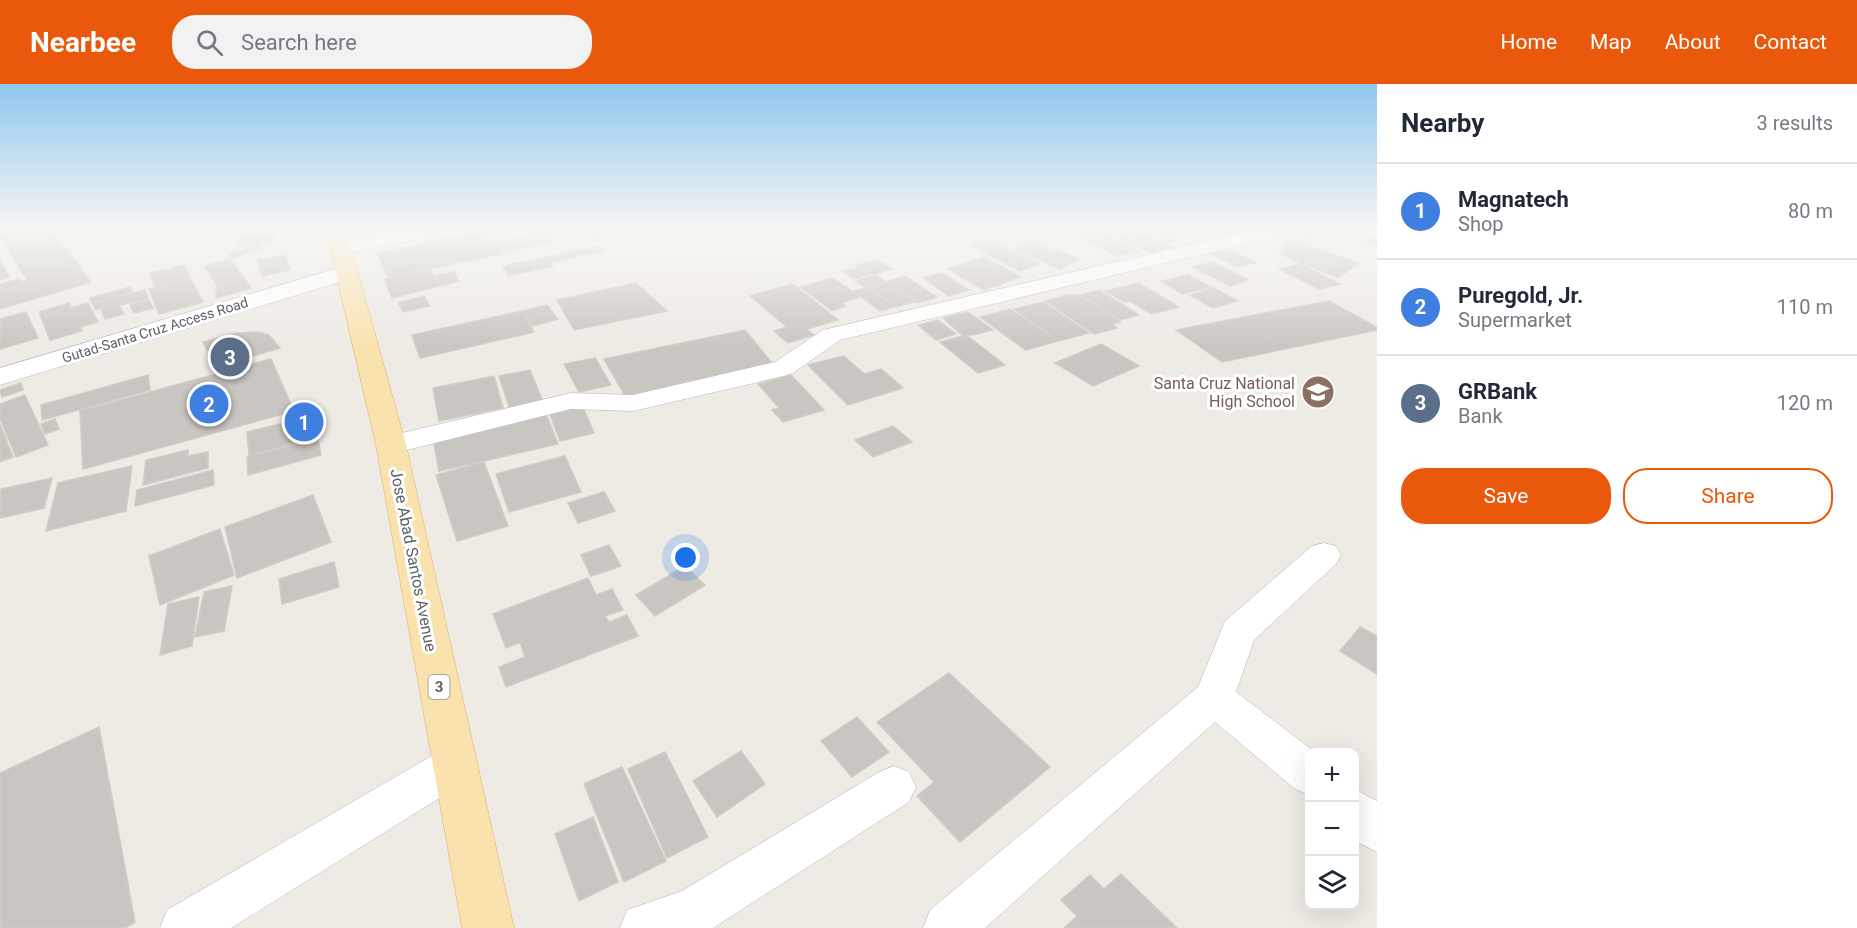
<!DOCTYPE html>
<meta charset="utf-8">
<style>
body{margin:0;font-family:Roboto,sans-serif;background:#f2f2f3;color:#1f2937}
.controls{position:absolute;right:18px;bottom:18px;display:grid;overflow:hidden;border-radius:12px;box-shadow:0 6px 24px #0002}
.controls button{width:54px;height:54px;display:grid;place-items:center;padding:0;border:0;border-bottom:2px solid #e0e1e3;background:#fff;color:#1f2937;font:30px sans-serif}
.you{position:absolute;left:686px;top:474px;width:21px;height:21px;margin:-15px;border:4px solid #fff;border-radius:50%;background:#1a73e8;box-shadow:0 0 0 9px #1a73e833}
.badge{display:grid;place-items:center;width:39px;height:39px;border-radius:50%;background:#ea580c;color:#fff;font-size:20px;font-weight:700}
.pin{position:absolute;translate:-50% -50%;border:3px solid #fff;box-shadow:0 2px 6px #0006}
.list{margin:0;padding:0;list-style:none}
h2{display:flex;justify-content:space-between;align-items:center;height:78px;margin:0;padding:0 24px;font-size:26px}
h2 small{font-size:20px;font-weight:400;color:#747a83}
.list li{display:grid;grid-template-columns:39px 1fr auto;gap:18px;align-items:center;box-sizing:border-box;height:96px;padding:0 24px;border-top:2px solid #e0e1e3}
.list b{display:block;font-size:22px;white-space:nowrap}
.list p{margin:0;font-size:20px;white-space:nowrap;color:#747a83}
.list em{font-size:20px;font-style:normal;color:#747a83}
.actions{display:flex;gap:12px;padding:18px 24px}
.actions a{flex:1;padding:14px 0;border:2px solid #ea580c;border-radius:24px;text-align:center;font-size:21px;color:#ea580c}
.actions .main{background:#ea580c;color:#fff}
.icon{flex:none;width:33px;height:33px;fill:none;stroke:currentColor;stroke-width:2;stroke-linecap:round;stroke-linejoin:round}
.map{position:relative;flex:none;width:1377px;height:844px;overflow:hidden}
header{display:flex;align-items:center;gap:36px;box-sizing:border-box;height:84px;padding:0 30px;background:#ea580c;color:#fff}
header strong{font-size:28px}
nav{display:flex;gap:33px;margin-inline-start:auto;font-size:21px}
.search{width:420px;height:54px;background:#f2f2f3;display:flex;align-items:center;gap:15px;box-sizing:border-box;padding:0 21px;border-radius:24px;color:#747a83;font-size:22px}
main{display:flex}
aside{flex:1;background:#fff}
.map>svg:first-child{display:block}
</style>
<header>
<strong>Nearbee</strong>
<div class="search"><svg class="icon" aria-label="search" viewBox="0 0 24 24"><circle cx="10" cy="10" r="6"/><path d="M15 15l6 6"/></svg>Search here</div>
<nav><a>Home</a><a>Map</a><a>About</a><a>Contact</a></nav>
</header>
<main>
<div class="map">
<svg width="1377" height="844" viewBox="0 0 1377 844">
<rect width="100%" height="100%" fill="#eeeae4"/>
<path fill="#c9c5c1" stroke="#d2cbc3" stroke-width="1.5" d="M 16,146 L 52,146 L 91,198 L 0,225 L 0,200 L 19,195 L 21,198 L 27,196 L 0,153 L 0,150 Z
M 220,146 L 262,146 L 221,153 Z
M 270,146 L 278,147 L 239,155 L 238,152 Z
M 520,146 L 553,146 L 558,151 L 546,154 L 550,158 L 504,169 L 496,159 L 526,152 Z
M 583,146 L 604,146 L 611,152 L 594,157 Z
M 1097,146 L 1138,166 L 1117,172 L 1075,151 Z
M 1103,146 L 1134,146 L 1116,152 Z
M 1139,146 L 1181,146 L 1190,150 L 1170,158 Z
M 1209,146 L 1232,146 L 1240,148 L 1231,155 L 1207,147 Z
M 1275,146 L 1317,146 L 1308,156 Z
M 485,147 L 502,170 L 388,193 L 377,169 Z
M 1137,147 L 1173,163 L 1153,170 L 1117,153 Z
M 1377,147 L 1377,162 L 1363,158 Z
M 274,149 L 276,156 L 239,164 L 236,157 Z
M 988,155 L 1039,180 L 1020,187 L 970,161 Z
M 1291,156 L 1359,179 L 1338,194 L 1279,170 L 1287,166 L 1279,164 Z
M 1033,157 L 1079,175 L 1060,185 L 1014,166 Z
M 258,161 L 263,165 L 232,174 L 229,169 Z
M 598,162 L 606,166 L 550,179 L 553,182 L 509,192 L 503,182 Z
M 1227,165 L 1256,179 L 1237,183 L 1209,169 Z
M 285,171 L 290,186 L 262,192 L 258,176 Z
M 984,173 L 1021,193 L 984,206 L 948,185 Z
M 230,175 L 251,204 L 216,214 L 217,201 L 204,182 Z
M 878,176 L 892,185 L 871,191 L 857,181 Z
M 0,177 L 10,193 L 0,196 Z
M 1212,178 L 1249,196 L 1230,202 L 1193,183 Z
M 1300,180 L 1340,200 L 1319,205 L 1279,185 Z
M 184,181 L 190,194 L 155,203 L 150,189 Z
M 858,184 L 868,191 L 853,195 L 843,187 Z
M 430,186 L 434,192 L 454,188 L 459,197 L 392,214 L 384,195 Z
M 942,189 L 969,206 L 949,212 L 923,194 Z
M 877,191 L 886,198 L 864,203 L 855,197 Z
M 1188,191 L 1211,203 L 1182,210 L 1161,197 Z
M 905,192 L 937,213 L 918,219 L 886,198 Z
M 190,194 L 203,218 L 159,230 L 149,205 Z
M 833,194 L 860,213 L 841,219 L 846,222 L 832,227 L 800,203 Z
M 886,198 L 914,218 L 896,223 L 869,203 Z
M 636,199 L 667,227 L 574,246 L 557,216 Z
M 1139,199 L 1179,223 L 1152,230 L 1130,217 L 1124,218 L 1105,207 Z
M 793,200 L 838,236 L 807,245 L 814,251 L 788,259 L 774,247 L 787,243 L 750,212 Z
M 130,203 L 132,208 L 92,219 L 90,214 Z
M 868,203 L 894,223 L 880,227 L 853,207 Z
M 1214,204 L 1238,217 L 1213,224 L 1189,211 Z
M 145,206 L 149,215 L 95,226 L 93,219 Z
M 1099,206 L 1139,231 L 1120,236 L 1081,211 Z
M 1068,211 L 1079,211 L 1121,238 L 1113,240 L 1117,244 L 1094,250 L 1045,217 Z
M 424,212 L 430,222 L 403,228 L 398,219 Z
M 149,216 L 153,224 L 134,229 L 130,221 Z
M 1329,217 L 1377,243 L 1377,246 L 1222,278 L 1176,246 Z
M 1043,218 L 1089,249 L 1059,257 L 1014,225 Z
M 69,219 L 71,224 L 88,219 L 98,238 L 80,243 L 82,247 L 50,256 L 39,228 Z
M 119,220 L 124,230 L 105,235 L 101,225 Z
M 547,221 L 558,235 L 533,242 L 522,227 Z
M 1010,225 L 1058,257 L 1026,266 L 980,233 Z
M 522,227 L 534,248 L 420,274 L 412,251 Z
M 26,228 L 38,254 L 0,265 L 0,235 Z
M 968,228 L 993,246 L 972,251 L 962,251 L 943,234 Z
M 938,236 L 956,250 L 936,256 L 918,241 Z
M 745,246 L 772,279 L 625,312 L 604,275 Z
M 258,248 L 269,251 L 280,264 L 217,283 L 203,258 L 236,249 Z
M 966,251 L 1005,281 L 978,289 L 940,258 Z
M 1101,260 L 1139,282 L 1093,302 L 1055,279 Z
M 844,272 L 864,290 L 881,285 L 903,304 L 848,321 L 808,281 Z
M 595,274 L 611,301 L 579,308 L 564,280 Z
M 271,275 L 294,327 L 83,385 L 80,327 Z
M 530,286 L 542,316 L 509,323 L 499,292 Z
M 148,291 L 150,306 L 42,336 L 41,321 Z
M 791,291 L 824,326 L 783,338 L 772,326 L 779,324 L 758,300 Z
M 494,292 L 503,324 L 439,337 L 433,304 Z
M 21,299 L 23,306 L 2,313 L 0,306 Z
M 25,311 L 48,361 L 16,373 L 0,334 L 0,320 Z
M 583,323 L 594,349 L 560,357 L 550,330 Z
M 546,330 L 558,360 L 439,387 L 433,354 Z
M 308,333 L 311,355 L 249,371 L 247,348 Z
M 55,335 L 59,345 L 45,350 L 41,340 Z
M 0,340 L 13,373 L 0,378 Z
M 893,342 L 912,358 L 873,373 L 855,356 Z
M 318,355 L 321,371 L 248,391 L 247,373 Z
M 188,366 L 188,372 L 208,368 L 208,384 L 143,401 L 146,376 Z
M 565,372 L 581,408 L 509,428 L 496,390 Z
M 484,378 L 508,442 L 457,457 L 436,391 Z
M 132,382 L 126,427 L 46,447 L 58,399 Z
M 213,386 L 214,401 L 135,422 L 137,406 Z
M 52,394 L 44,424 L 0,434 L 1,405 Z
M 604,408 L 615,427 L 578,439 L 568,419 Z
M 313,411 L 331,458 L 237,494 L 225,443 Z
M 220,445 L 234,491 L 160,521 L 149,472 Z
M 609,461 L 621,482 L 591,492 L 581,471 Z
M 334,478 L 339,503 L 282,520 L 279,495 Z
M 685,482 L 705,501 L 655,532 L 636,511 Z
M 588,494 L 596,511 L 612,505 L 623,526 L 605,532 L 609,538 L 627,531 L 638,552 L 506,603 L 499,583 L 525,573 L 520,558 L 506,564 L 493,530 Z
M 232,502 L 224,547 L 195,553 L 204,508 Z
M 199,513 L 192,562 L 160,571 L 168,520 Z
M 1360,543 L 1377,552 L 1377,590 L 1340,567 Z
M 949,589 L 1050,683 L 960,758 L 917,712 L 934,698 L 877,638 Z
M 857,633 L 889,668 L 852,693 L 821,657 Z
M 99,643 L 135,838 L 125,844 L 0,844 L 0,689 Z
M 741,667 L 765,700 L 717,733 L 693,697 Z
M 665,668 L 708,753 L 667,774 L 628,685 Z
M 622,683 L 666,777 L 624,798 L 584,700 Z
M 593,733 L 618,798 L 579,817 L 555,750 Z
M 1121,790 L 1177,844 L 1064,844 L 1077,832 L 1061,816 L 1090,791 L 1104,805 Z"/>
<g fill="none" stroke-linecap="round" stroke-linejoin="round">
<g stroke="#b2b5b8" stroke-width="1">
<path id="minor" d="M 402,146 L 443,146 L 433,152 L 341,170 L 334,168 L 331,164 L 334,160 Z
M 1254,146 L 1275,146 L 1277,149 L 1274,153 L 1267,155 L 840,256 L 793,289 L 784,292 L 633,327 L 571,325 L 391,370 L 381,368 L 377,361 L 381,354 L 571,309 L 633,311 L 775,278 L 823,246 Z
M 1324,459 L 1336,462 L 1341,471 L 1336,480 L 1254,556 L 1236,608 L 1315,668 L 1310,668 L 1310,711 L 1295,705 L 1215,638 L 985,844 L 923,844 L 930,826 L 1198,603 L 1225,537 L 1312,462 Z
M 455,661 L 470,667 L 476,681 L 470,695 L 231,844 L 160,844 L 167,826 L 440,667 Z
M 894,682 L 909,688 L 916,703 L 909,718 L 713,844 L 620,844 L 627,826 L 682,807 L 879,688 Z
M 1354,705 L 1377,717 L 1377,768 L 1354,756 Z"/>
</g>
<g stroke="#b1b5b8" stroke-width="1">
<path id="secondary" d="M 345,182 L 353,184 L 356,189 L 353,194 L 0,301 L 0,284 Z"/>
</g>
<g stroke="#e8af64" stroke-width="1">
<path id="primary" d="M 326,146 L 346,146 L 406,361 L 514,844 L 462,844 L 376,361 Z"/>
</g>
<use href="#minor" fill="#fff" fill-rule="evenodd"/>
<use href="#secondary" fill="#fff" fill-rule="evenodd"/>
<use href="#primary" fill="#f9e2ae" fill-rule="evenodd"/>
</g>
<linearGradient id="sky" x2="0" y2="1"><stop stop-color="#8fc6ef"/><stop offset="0.55" stop-color="#f7f6f3"/><stop offset="1" stop-color="#f7f6f3" stop-opacity="0"/></linearGradient>
<rect width="1377" height="264" fill="url(#sky)"/>
<defs>
<g id="school-disc" transform="scale(1.725)"><circle r="9.5" fill="#8d6e63" stroke="#fff"/><path d="M0-5L7-2L0 1L-7-2ZM-4 1L0 2.5L4 1V4Q0 6-4 4Z" fill="#fff"/></g>
</defs>
<g fill-rule="evenodd">
<use href="#school-disc" x="1318" y="308"/>
</g>
<g text-anchor="middle" stroke-width="6" stroke-linejoin="round" paint-order="stroke">
<g font-size="14" fill="#5c6164" stroke="#fff">
<text transform="translate(155 246) rotate(-17)" y="5">Gutad-Santa Cruz Access Road</text>
</g>
<rect fill="#fff" stroke="#8d9092" stroke-width="1.5" x="428.5" y="591" width="21" height="24" rx="4.5"/>
<g font-size="15" font-weight="bold" fill="#5c6164">
<text x="439" y="608">3</text>
</g>
<g font-size="16" fill="#785e54" stroke="#fff" text-anchor="end">
<text x="1295" y="305">Santa Cruz National<tspan x="1295" dy="18">High School</tspan></text>
</g>
<g font-size="16" fill="#5c6164" stroke="#fff">
<text transform="translate(414 476) rotate(79)" y="6">Jose Abad Santos Avenue</text>
</g>
</g>
</svg>
<div class="controls">
<button>+</button>
<button>−</button>
<button><svg class="icon" aria-label="layers" viewBox="0 0 24 24"><path d="M12 4l9 5-9 5-9-5zM3 14l9 5 9-5"/></svg></button>
</div>
<div class="you"></div>
<div class="pin badge" style="left:304px;top:338px;background:#3f7fe0">1</div>
<div class="pin badge" style="left:209px;top:320px;background:#3f7fe0">2</div>
<div class="pin badge" style="left:230px;top:273px;background:#5c6f8a">3</div>
</div>
<aside>
<h2>Nearby<small>3 results</small></h2>
<ul class="list">
<li><span class="badge" style="background:#3f7fe0">1</span><div><b>Magnatech</b><p>Shop</p></div><em>80 m</em></li>
<li><span class="badge" style="background:#3f7fe0">2</span><div><b>Puregold, Jr.</b><p>Supermarket</p></div><em>110 m</em></li>
<li><span class="badge" style="background:#5c6f8a">3</span><div><b>GRBank</b><p>Bank</p></div><em>120 m</em></li>
</ul>
<div class="actions"><a class="main">Save</a><a>Share</a></div>
</aside>
</main>
